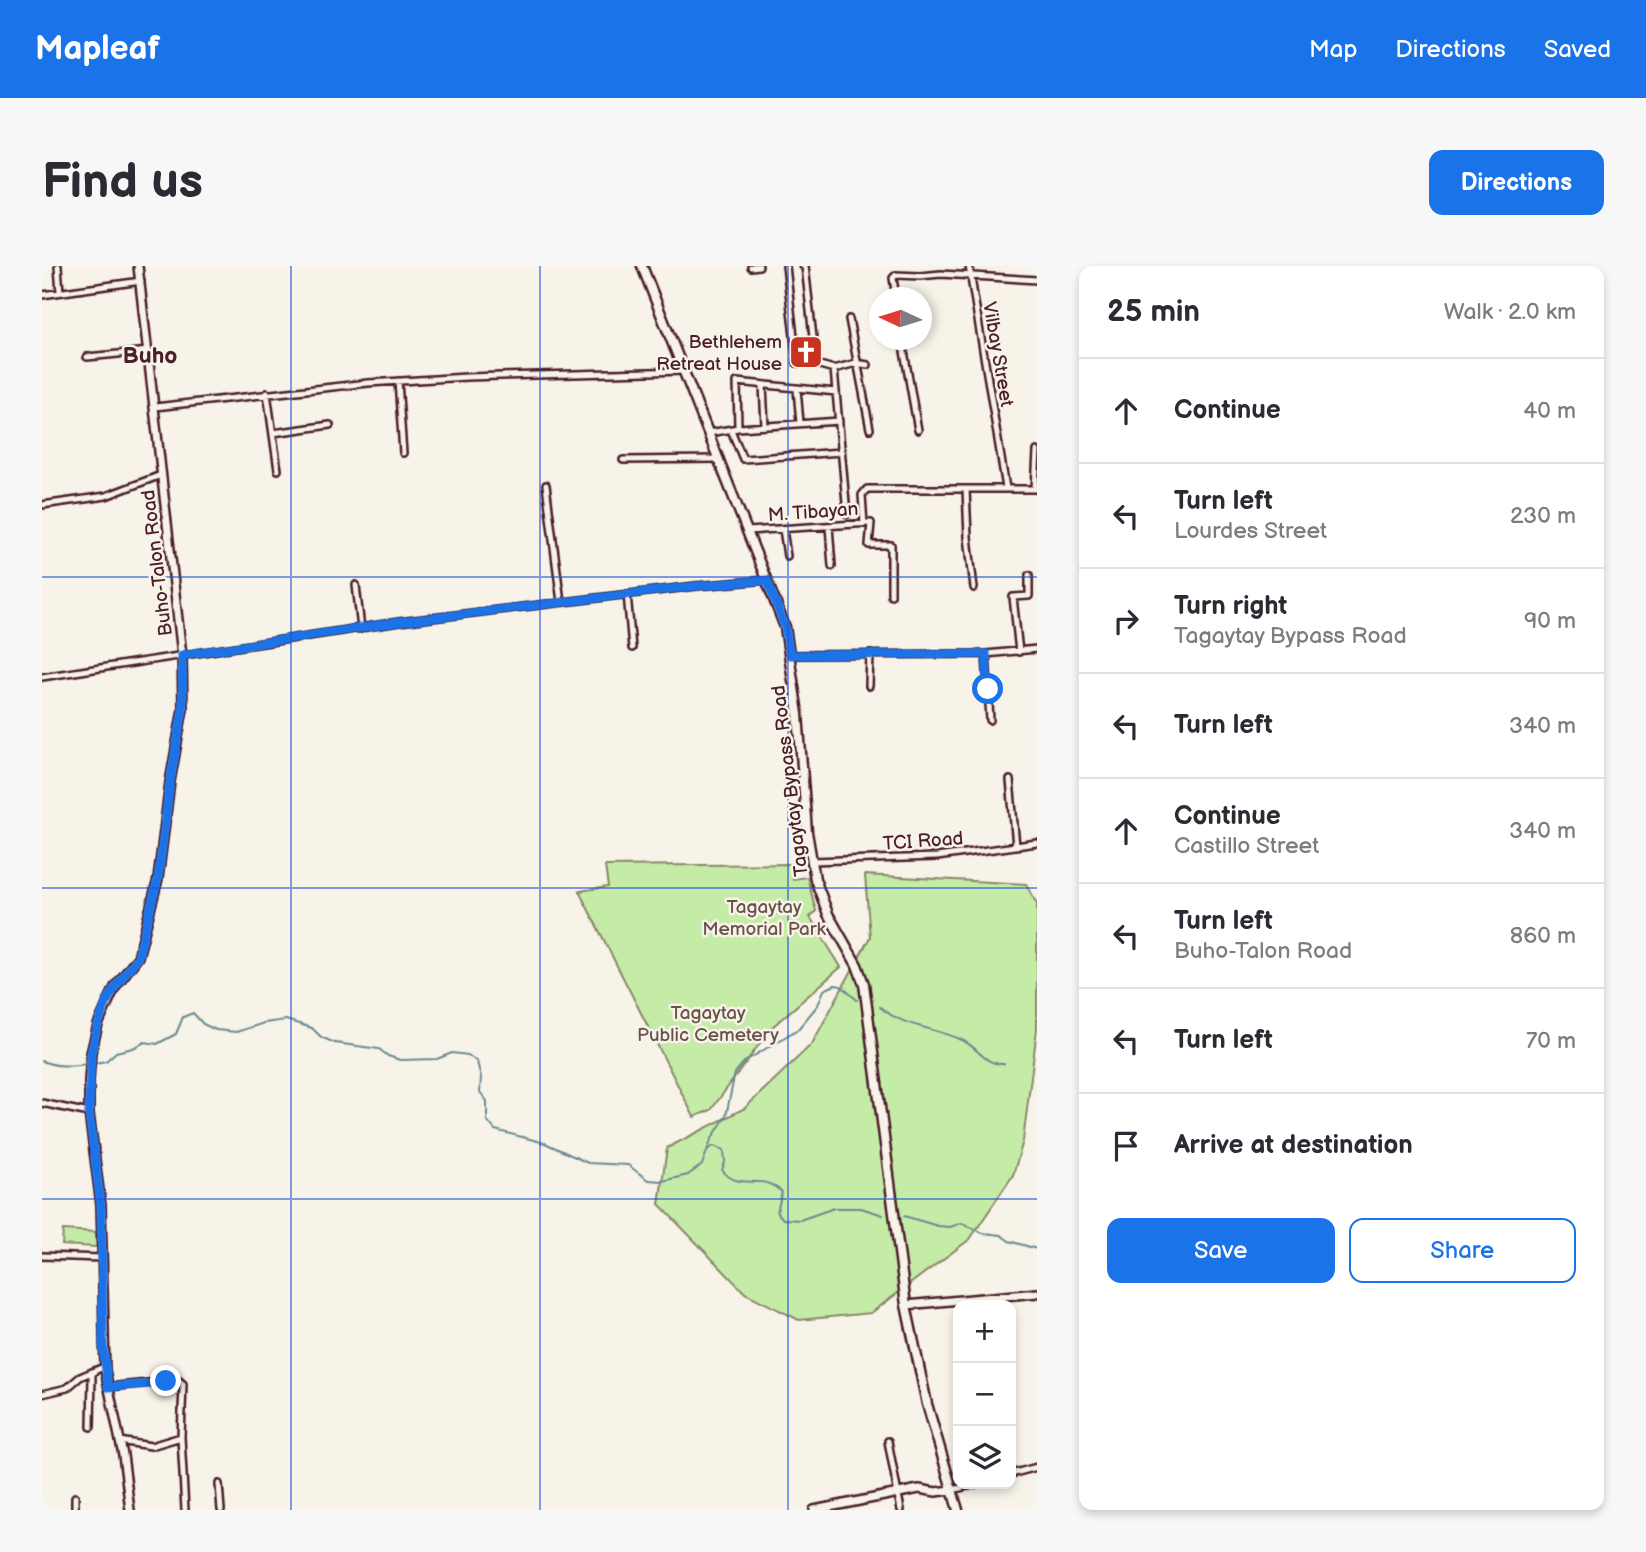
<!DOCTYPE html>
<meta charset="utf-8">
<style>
body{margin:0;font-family:"Balsamiq Sans",sans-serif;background:#f7f7f7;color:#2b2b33}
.controls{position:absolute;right:21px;bottom:21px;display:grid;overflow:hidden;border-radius:14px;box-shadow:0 4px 10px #0003}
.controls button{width:63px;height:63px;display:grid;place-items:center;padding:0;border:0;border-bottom:2px solid #e1e1e2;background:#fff;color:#2b2b33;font:35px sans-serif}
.compass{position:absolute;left:827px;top:21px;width:63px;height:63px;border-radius:50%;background:#fff;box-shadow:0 4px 10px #0003;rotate:274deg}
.stop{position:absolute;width:21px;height:21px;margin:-16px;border:5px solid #1a73e8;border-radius:50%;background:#fff}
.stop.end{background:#1a73e8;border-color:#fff;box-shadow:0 2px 7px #0008}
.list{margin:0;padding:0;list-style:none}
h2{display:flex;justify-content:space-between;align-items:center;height:91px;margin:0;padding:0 28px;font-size:30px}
h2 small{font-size:23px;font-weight:400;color:#7c7c81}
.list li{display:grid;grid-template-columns:46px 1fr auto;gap:21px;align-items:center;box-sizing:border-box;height:105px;padding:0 28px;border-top:2px solid #e1e1e2}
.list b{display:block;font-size:26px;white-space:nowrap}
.list p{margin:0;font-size:23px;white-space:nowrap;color:#7c7c81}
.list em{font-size:23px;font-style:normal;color:#7c7c81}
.actions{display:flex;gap:14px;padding:21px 28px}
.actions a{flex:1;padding:16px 0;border:2px solid #1a73e8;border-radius:14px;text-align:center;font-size:24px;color:#1a73e8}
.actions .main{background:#1a73e8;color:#fff}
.icon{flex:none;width:38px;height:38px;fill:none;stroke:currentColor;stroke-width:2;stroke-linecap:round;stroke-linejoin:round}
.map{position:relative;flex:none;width:995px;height:1244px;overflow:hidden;border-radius:14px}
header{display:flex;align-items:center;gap:42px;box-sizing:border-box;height:98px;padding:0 35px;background:#1a73e8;color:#fff}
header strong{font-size:33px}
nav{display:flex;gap:38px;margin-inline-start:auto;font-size:24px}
.intro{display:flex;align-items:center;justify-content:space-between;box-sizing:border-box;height:168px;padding:0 42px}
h1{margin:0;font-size:49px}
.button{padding:18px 32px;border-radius:14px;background:#1a73e8;color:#fff;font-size:24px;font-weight:700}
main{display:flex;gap:42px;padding:0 42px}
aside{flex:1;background:#fff;border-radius:14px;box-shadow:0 4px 10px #0003}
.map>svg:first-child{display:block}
</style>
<header>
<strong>Mapleaf</strong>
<nav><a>Map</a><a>Directions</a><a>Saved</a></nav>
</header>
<div class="intro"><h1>Find us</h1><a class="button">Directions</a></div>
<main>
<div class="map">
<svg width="995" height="1244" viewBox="0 0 995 1244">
<rect width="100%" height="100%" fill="#f7f3e8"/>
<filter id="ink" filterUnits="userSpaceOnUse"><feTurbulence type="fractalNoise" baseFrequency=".0143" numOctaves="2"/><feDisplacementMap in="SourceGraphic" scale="14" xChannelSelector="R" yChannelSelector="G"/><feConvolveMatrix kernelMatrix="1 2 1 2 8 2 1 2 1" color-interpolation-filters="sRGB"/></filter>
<g filter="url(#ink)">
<path fill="#c5eca7" stroke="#888669" stroke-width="2" d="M 748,598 L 751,613 L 765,611 L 774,645 L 768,651 L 799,701 L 729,762 L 669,844 L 652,851 L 537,625 L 566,621 L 563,600 Z
M 823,609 L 984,618 L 995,638 L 995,763 L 981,875 L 971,909 L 928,973 L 829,1047 L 757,1054 L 703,1027 L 617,938 L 625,882 L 703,842 L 770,778 L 828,671 Z
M 21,964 L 54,966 L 54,981 L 20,979 Z"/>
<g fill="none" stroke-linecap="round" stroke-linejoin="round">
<path stroke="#6b8a93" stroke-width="2" d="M 838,741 C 862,762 893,761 920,774 C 937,782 942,799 962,798
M 0,795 C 14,801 29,800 44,798
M 53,797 L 64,795 L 74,786 L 91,782 L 103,776 L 115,778 L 134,768 L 141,751 L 151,747 L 161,758 L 174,764 L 194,766 L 222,757 L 244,754 L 270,762 L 279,771 L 293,777 L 337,783 L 346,790 L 358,794 L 395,793 L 410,787 L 426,789 L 435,796 L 439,811 L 438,826 L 445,835 L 445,854 L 453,864 L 503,877 L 546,897 L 586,899 L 606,914 L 620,915 L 646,909 L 660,899 L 669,874 L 684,850 L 693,807 L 702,796 L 756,763 L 776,739 L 782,724 L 793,719 L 799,720 L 815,734
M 665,884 L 672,880 L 682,884 L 683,896 L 680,904 C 691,918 702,915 718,916 C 726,916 734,921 740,926 L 735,946 L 741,953 L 758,954 L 792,942 L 819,942 L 841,949
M 862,950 L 896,960 L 908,961 L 920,957 L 941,967 L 959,969 L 967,975 L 995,983"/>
<g stroke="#4a1f2b" stroke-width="10">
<path id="street" d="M 16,0 L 18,26
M 744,0 L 755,97 L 774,98 L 792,103 L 814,97 L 826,99
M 761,0 L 763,0 L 774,98
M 927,0 L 964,222
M 709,1 L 717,0
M 0,29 L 99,15
M 854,32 L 851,12 L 854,9 L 878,10 L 899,8 L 995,14
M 807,53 L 828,163
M 860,74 L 876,164
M 45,91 L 107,85
M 792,103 L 805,248
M 356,115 L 361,187
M 721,119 L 723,160
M 755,123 L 758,157
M 225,127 L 236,204
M 113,141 L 326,117 L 425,111 L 643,105
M 696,162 L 695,116 L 794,126
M 689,164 L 701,193 L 799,186
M 231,167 L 288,159
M 667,167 L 696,162 L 797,155
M 581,194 L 678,193
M 504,219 L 519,336
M 924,223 L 926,271 L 932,322
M 993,223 L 995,185
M 0,239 L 64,230 L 119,209
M 822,258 L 820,229 L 825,223 L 995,223
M 787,260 L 790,300
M 741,263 L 745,290
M 706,265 L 829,257 L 827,279 L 849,279 L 849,329
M 314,319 L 319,363
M 585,328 L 590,382
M 977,386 L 971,331 L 987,330 L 987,309
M 944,388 L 948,454
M 748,389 L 944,388 L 995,383
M 0,411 L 357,356 L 654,320 L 725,314
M 827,420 L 828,388
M 968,514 L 974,580
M 769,595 L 895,591 L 995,577
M 0,837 L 47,847
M 0,990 L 60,992
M 66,1121 L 136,1114 L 141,1118 L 139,1171 L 109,1180 L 77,1175
M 0,1128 L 25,1122 L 38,1111 L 52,1105
M 49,1161 L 50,1109 L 52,1105 L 62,1101
M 139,1171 L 143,1244
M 846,1175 L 859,1244
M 969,1208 L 995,1201
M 177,1218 L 179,1244
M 910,1224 L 935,1218
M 33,1231 L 33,1244"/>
</g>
<g stroke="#4a1f2b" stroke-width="12">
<path id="secondary" d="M 864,1039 L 995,1027
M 88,1244 L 81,1189 L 63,1104 L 59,939 L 47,847 L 47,814 L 49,787 L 56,759 L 73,721 L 96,691 L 116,613 L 128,516 L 141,443 L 140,389 L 96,0
M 772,1244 L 877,1223 L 894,1226 L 910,1224"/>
</g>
<g stroke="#4a1f2b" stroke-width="13">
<path id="primary" d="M 600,0 L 743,361 L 756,448 L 765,566 L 773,613 L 786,648 L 815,699 L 822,718 L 864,1039 L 885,1138 L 916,1244"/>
</g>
<use href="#street" stroke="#f7f3e8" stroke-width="5"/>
<use href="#secondary" stroke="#f7f3e8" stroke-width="7"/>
<use href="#primary" stroke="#f7f3e8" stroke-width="8"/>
</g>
</g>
<g fill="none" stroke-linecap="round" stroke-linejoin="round" filter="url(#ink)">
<path stroke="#1a73e8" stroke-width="9" d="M 124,1115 L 108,1118 L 66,1121 L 61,1079 L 59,939 L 47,847 L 49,787 L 56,759 L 64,737 L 73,721 L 96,691 L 116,613 L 128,516 L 141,443 L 140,389 L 357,356 L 654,320 L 725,314 L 743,361 L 748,389 L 944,388 L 946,423"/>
</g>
<path fill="none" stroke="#1d4ed8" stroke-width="2" stroke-opacity="0.55" d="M 249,0 L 249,1244M 498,0 L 498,1244M 746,0 L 746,1244M 0,311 L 995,311M 0,622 L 995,622M 0,933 L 995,933"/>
<defs>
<g id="church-square" transform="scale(1.75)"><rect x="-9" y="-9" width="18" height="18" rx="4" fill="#c8321e" stroke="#f7f3e8"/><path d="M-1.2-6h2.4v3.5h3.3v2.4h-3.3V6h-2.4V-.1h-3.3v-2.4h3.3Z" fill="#fff"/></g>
</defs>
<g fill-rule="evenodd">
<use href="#church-square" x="764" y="86"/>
</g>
<g text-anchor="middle" stroke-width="5" stroke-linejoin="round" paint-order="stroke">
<g font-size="19" fill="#4a1f2b" stroke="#f7f3e8" text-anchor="end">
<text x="740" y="82">Bethlehem<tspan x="740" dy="22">Retreat House</tspan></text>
</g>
<g font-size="19" fill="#4a1f2b" stroke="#f7f3e8">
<text transform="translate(957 88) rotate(80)" y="7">Vilbay Street</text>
<text transform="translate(771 245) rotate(-4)" y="7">M. Tibayan</text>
<text transform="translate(114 297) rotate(-97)" y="7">Buho-Talon Road</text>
<text transform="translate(747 515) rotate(-97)" y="7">Tagaytay Bypass Road</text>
<text transform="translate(881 574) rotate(-4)" y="7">TCI Road</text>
</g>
<g font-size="19" fill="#69524a" stroke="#f7f3e8">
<text x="722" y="647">Tagaytay<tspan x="722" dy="22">Memorial Park</tspan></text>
<text x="666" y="753">Tagaytay<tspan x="666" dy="22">Public Cemetery</tspan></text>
</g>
<g font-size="23" font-weight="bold" fill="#4a1f2b" stroke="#f7f3e8">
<text x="108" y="97">Buho</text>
</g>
</g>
</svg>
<div class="controls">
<button>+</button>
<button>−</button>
<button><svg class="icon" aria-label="layers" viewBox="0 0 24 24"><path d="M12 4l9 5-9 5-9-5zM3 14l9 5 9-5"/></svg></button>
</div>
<svg class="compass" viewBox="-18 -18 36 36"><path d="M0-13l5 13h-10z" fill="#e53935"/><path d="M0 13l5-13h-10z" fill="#7c7c81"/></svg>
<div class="stop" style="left:946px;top:423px"></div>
<div class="stop end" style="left:124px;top:1115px"></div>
</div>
<aside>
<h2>25 min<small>Walk · 2.0 km</small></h2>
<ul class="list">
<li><svg class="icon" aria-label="ahead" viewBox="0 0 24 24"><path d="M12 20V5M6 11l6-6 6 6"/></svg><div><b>Continue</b></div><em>40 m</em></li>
<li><svg class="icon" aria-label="left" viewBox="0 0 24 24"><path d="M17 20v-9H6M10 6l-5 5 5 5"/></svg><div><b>Turn left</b><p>Lourdes Street</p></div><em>230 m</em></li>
<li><svg class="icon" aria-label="right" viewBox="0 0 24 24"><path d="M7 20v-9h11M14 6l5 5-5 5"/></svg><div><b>Turn right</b><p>Tagaytay Bypass Road</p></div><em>90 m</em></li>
<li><svg class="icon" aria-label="left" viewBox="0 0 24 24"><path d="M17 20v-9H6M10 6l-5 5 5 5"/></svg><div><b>Turn left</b></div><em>340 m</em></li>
<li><svg class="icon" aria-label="ahead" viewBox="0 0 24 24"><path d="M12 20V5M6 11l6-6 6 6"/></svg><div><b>Continue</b><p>Castillo Street</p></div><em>340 m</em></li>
<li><svg class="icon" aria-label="left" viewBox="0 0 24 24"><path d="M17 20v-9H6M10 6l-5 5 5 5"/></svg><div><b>Turn left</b><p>Buho-Talon Road</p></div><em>860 m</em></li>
<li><svg class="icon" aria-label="left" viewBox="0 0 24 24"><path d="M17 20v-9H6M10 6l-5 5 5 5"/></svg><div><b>Turn left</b></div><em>70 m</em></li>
<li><svg class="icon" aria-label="arrive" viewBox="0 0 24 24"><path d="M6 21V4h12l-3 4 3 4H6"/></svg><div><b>Arrive at destination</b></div></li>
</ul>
<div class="actions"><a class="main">Save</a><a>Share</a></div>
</aside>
</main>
